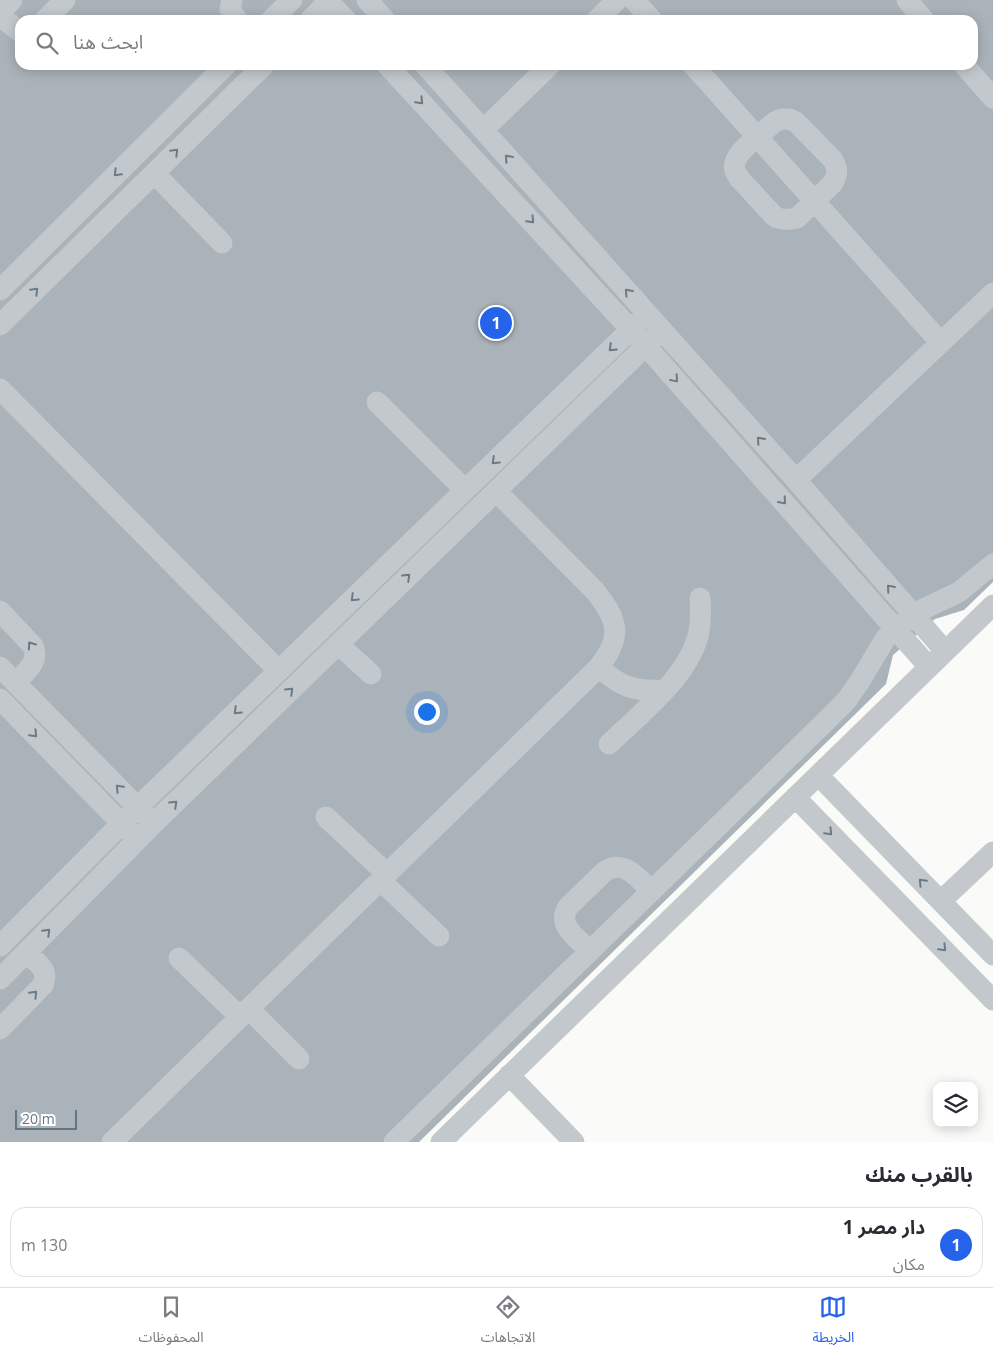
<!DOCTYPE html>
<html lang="ar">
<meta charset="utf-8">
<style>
body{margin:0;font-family:"Open Sans","Noto Sans Arabic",sans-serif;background:#f2f2f3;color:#2b2b33;direction:rtl}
.controls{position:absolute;right:15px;bottom:15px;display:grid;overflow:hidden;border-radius:10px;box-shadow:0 2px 12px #0003}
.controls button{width:45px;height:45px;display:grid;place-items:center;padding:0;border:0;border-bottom:1px solid #e1e1e2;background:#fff;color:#2b2b33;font:25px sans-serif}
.scale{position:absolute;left:15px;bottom:12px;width:62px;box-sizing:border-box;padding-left:5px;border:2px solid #657683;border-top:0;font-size:14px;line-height:18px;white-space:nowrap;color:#657683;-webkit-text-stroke:4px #fff;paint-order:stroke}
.you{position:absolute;left:426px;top:711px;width:18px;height:18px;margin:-12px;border:4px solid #fff;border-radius:50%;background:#1a73e8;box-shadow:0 0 0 8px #1a73e833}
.badge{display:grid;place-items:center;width:32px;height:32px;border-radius:50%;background:#2563eb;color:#fff;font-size:16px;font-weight:700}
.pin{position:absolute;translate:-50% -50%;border:2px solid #fff;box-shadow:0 1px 5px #0006}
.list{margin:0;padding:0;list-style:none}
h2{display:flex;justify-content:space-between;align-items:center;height:65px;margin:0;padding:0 20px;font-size:21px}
h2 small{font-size:16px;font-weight:400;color:#7c7c81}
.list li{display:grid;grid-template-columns:32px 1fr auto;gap:15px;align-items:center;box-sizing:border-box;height:70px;margin:0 10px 10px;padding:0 10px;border:1px solid #e1e1e2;border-radius:15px}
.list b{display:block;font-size:19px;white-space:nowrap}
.list p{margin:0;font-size:16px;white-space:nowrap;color:#7c7c81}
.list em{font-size:16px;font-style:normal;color:#7c7c81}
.icon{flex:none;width:28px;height:28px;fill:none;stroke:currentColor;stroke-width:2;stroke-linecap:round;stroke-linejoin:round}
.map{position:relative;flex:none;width:993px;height:1142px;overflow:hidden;direction:ltr}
.search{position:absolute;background:#fff;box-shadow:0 2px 12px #0003;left:15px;right:15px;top:15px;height:55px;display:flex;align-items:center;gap:12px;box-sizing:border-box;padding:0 18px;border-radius:15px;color:#7c7c81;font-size:19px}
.sheet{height:145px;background:#fff}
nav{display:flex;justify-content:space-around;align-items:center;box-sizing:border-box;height:70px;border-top:1px solid #e1e1e2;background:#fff;font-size:14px;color:#7c7c81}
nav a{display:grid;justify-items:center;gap:2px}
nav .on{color:#2563eb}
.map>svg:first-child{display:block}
</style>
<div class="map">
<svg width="993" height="1142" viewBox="0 0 993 1142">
<rect width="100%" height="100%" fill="#fafaf8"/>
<path fill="#aab3b9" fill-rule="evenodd" d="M 0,0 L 993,0 L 993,582 L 964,610 L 935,619 L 893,655 L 886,684 L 419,1142 L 0,1142 ZM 20,20 L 973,20 L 973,65 L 20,65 Z"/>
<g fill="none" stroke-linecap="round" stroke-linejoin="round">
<path stroke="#c3c8cc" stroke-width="21" d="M 232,0 L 230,9 L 237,20
M 327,0 L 346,20
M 367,0 L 385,20
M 634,0 L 652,20
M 907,0 L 924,20
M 0,12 L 12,0
M 0,16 L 20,32
M 45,20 L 65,0
M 271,20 L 292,0
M 310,20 L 330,0
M 597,20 L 617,0
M 387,65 L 646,346 L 929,667
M 425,65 L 796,480 L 945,651
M 693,65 L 941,343
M 964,65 L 993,98
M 782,119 L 789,119 L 796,122 L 833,160 C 838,169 838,174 833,183 L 797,218 C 788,220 783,220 775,217 L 739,178 C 736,173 733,169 735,163 C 737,151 765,130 775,122 Z
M 483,130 L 550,65
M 154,173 L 222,243
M 0,290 L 226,65
M 0,325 L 264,65
M 0,389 L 279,671
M 377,402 L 465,490
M 796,480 L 993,293
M 0,611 L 33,646 C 40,662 26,671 16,683
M 338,644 L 371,674
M 0,667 L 148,818
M 599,667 C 620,687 635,692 664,690
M 0,699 L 131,833
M 609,744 C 639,715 687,678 698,636 C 701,624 701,611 700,598
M 818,775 L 993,955
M 795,797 L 993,1000
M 326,817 L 387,874
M 380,880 L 439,936
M 941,901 L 993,852
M 0,946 L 138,807 L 647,314
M 590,951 C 578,939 556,925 568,907 L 605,871 C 625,859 637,878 652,891
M 179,958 L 240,1017
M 0,979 L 154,823 L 662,330
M 249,1009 L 299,1059
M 0,1029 L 43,985 C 50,969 36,962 26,953
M 509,1075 L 574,1142
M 112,1142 L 599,667 C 623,636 618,620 595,591 L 496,491
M 394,1142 L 829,718 L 846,701 L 860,681 L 885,639 L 913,614 L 959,592 L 993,564
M 441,1142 L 993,605"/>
</g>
<defs><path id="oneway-chevron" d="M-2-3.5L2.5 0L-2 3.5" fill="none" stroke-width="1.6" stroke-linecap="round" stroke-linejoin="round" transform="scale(1.25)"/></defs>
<g stroke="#6a7a87">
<use href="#oneway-chevron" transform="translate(420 101) rotate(47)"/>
<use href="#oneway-chevron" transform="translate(175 152) rotate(-45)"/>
<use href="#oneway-chevron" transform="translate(508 158) rotate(-132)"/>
<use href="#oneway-chevron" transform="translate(117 173) rotate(135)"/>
<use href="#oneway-chevron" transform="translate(531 220) rotate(47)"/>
<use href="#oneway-chevron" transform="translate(35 291) rotate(-45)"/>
<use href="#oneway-chevron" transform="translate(628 292) rotate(-132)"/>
<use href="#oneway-chevron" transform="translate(612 348) rotate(136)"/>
<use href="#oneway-chevron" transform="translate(675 379) rotate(49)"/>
<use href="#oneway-chevron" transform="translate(760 440) rotate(-132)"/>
<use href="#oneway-chevron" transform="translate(495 461) rotate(136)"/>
<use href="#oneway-chevron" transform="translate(783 501) rotate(49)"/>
<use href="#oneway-chevron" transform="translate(407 577) rotate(-44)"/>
<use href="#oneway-chevron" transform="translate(890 588) rotate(-131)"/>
<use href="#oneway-chevron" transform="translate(354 598) rotate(136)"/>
<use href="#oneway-chevron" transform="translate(31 645) rotate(-125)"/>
<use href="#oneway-chevron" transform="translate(290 691) rotate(-44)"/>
<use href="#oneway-chevron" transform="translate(237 711) rotate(136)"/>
<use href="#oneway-chevron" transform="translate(34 734) rotate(46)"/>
<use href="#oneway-chevron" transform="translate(119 788) rotate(-134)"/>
<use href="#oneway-chevron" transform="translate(174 804) rotate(-44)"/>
<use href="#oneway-chevron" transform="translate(829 832) rotate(46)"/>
<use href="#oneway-chevron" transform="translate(922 882) rotate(-134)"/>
<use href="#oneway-chevron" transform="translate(47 932) rotate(-45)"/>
<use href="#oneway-chevron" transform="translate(943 948) rotate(46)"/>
<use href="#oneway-chevron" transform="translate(34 994) rotate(-46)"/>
</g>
</svg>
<div class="controls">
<button><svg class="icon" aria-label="layers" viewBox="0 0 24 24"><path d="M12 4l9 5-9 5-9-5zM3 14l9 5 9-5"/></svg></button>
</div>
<div class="scale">20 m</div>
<div class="you"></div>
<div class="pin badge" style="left:496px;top:323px">1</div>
<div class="search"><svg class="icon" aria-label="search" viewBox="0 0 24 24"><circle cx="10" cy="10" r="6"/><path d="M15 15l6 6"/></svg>ابحث هنا</div>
</div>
<section class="sheet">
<h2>بالقرب منك<small></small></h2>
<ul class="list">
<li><span class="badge">1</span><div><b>دار مصر 1</b><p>مكان</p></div><em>130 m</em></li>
</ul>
</section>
<nav>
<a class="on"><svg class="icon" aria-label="map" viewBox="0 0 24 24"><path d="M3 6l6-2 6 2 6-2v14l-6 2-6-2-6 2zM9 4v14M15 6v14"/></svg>الخريطة</a>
<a><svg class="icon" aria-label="directions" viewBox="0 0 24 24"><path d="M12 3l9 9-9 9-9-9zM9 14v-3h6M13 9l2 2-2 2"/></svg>الاتجاهات</a>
<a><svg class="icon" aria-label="saved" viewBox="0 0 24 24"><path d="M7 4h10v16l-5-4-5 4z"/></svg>المحفوظات</a>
</nav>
